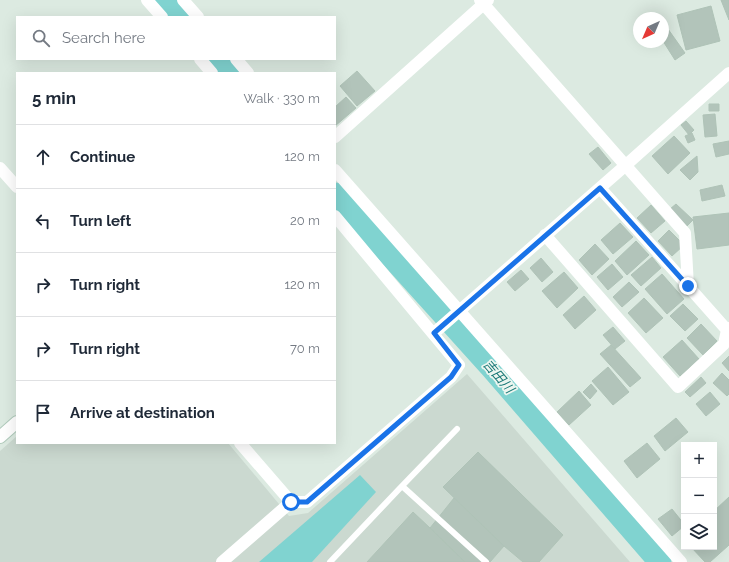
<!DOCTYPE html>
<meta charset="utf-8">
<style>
body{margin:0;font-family:Raleway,"Noto Sans JP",sans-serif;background:#f6f6f7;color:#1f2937}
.controls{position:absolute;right:12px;bottom:12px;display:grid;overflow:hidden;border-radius:0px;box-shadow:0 4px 16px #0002}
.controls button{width:36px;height:36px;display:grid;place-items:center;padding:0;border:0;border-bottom:1px solid #e0e1e3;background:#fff;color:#1f2937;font:20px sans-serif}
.compass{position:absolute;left:633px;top:12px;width:36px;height:36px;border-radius:50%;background:#fff;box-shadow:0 4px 16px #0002;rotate:224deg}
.stop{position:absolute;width:12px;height:12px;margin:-9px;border:3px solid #1a73e8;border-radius:50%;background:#fff}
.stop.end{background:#1a73e8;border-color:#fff;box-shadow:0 1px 4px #0008}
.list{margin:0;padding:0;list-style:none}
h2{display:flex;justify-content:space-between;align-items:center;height:52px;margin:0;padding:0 16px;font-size:17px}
h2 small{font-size:13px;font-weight:400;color:#747a83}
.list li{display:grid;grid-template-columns:26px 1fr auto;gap:12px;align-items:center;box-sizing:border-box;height:64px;padding:0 16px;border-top:1px solid #e0e1e3}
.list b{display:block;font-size:15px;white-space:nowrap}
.list em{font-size:13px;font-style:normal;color:#747a83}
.icon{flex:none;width:22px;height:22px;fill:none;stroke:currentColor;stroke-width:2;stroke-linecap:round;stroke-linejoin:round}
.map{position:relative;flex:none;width:729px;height:562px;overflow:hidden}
.search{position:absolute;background:#fff;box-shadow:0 4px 16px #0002;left:16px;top:16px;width:320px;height:44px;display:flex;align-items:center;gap:10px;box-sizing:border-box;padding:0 14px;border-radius:0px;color:#747a83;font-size:15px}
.panel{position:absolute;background:#fff;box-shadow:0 4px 16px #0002;left:16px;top:72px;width:320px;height:372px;border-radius:0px}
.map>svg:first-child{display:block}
</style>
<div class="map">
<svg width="729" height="562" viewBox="0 0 729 562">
<rect width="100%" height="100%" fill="#dceae1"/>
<path fill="#cbd9d0" d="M 467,374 L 630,562 L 0,562 L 0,451 L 17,436 L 17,443 L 228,443 L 289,516 L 308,513 Z"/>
<path fill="#80d3d0" d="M 360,475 L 376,492 L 312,562 L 259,562 Z"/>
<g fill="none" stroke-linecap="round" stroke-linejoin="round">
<path stroke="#80d3d0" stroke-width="23" d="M 165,0 L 179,17
M 216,59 L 228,73
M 335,194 L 491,367 L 660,562"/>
</g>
<path fill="#b2c4ba" stroke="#afc3b7" d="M 721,0 L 729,0 L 729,20 Z
M 711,6 L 720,41 L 686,50 L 677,15 Z
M 663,22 L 685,53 L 675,60 L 663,41 Z
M 357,71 L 375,91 L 357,106 L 340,86 Z
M 346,97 L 356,108 L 335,126 L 335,107 Z
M 709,104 L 719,104 L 719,111 L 709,111 Z
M 715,114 L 717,136 L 705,137 L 703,115 Z
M 686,121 L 694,130 L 689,135 L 681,125 Z
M 692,133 L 695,140 L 688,143 L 685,136 Z
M 674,136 L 690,153 L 668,174 L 652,156 Z
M 729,141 L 729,154 L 716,157 L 713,144 Z
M 598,147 L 611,163 L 603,170 L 589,154 Z
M 697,156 L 698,172 L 690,180 L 680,170 Z
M 722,185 L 725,196 L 702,201 L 700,190 Z
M 676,204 L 693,220 L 687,226 L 670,209 Z
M 651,205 L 665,221 L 651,233 L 637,218 Z
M 729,213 L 729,245 L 697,249 L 693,217 Z
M 620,223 L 633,237 L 613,254 L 601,240 Z
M 669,230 L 684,245 L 672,256 L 658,241 Z
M 636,241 L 649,255 L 627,275 L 615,261 Z
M 595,244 L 609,259 L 592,275 L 579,260 Z
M 652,257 L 661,268 L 641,286 L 631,275 Z
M 541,258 L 553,272 L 542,282 L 530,268 Z
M 612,264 L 623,277 L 608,290 L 597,277 Z
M 521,270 L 529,279 L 515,291 L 507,282 Z
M 564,272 L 578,288 L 557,308 L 542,291 Z
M 662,274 L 684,299 L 667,314 L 645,289 Z
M 629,282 L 639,292 L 622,307 L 613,297 Z
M 584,296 L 596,310 L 575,329 L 563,315 Z
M 644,298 L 663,318 L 646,333 L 628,313 Z
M 683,304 L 698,319 L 685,331 L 670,316 Z
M 701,324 L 717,341 L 703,355 L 687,338 Z
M 613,327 L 625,341 L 615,349 L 603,335 Z
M 682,340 L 699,359 L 680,376 L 663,357 Z
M 611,345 L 641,378 L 630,387 L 600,354 Z
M 729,356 L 729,371 L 722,363 Z
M 608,367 L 629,392 L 613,405 L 592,381 Z
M 722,373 L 729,380 L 729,394 L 727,396 L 713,383 Z
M 701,377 L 706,383 L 690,397 L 685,392 Z
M 591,384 L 597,391 L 590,399 L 583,392 Z
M 579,391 L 591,405 L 569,425 L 557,412 Z
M 710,392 L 720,404 L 706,416 L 696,404 Z
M 676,418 L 688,432 L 665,451 L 654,436 Z
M 647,443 L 660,459 L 637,478 L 624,461 Z
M 478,452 L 563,535 L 539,562 L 523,562 L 504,546 L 443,487 Z
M 729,497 L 729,545 L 710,562 L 705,562 L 691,547 L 714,547 L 714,511 Z
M 454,498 L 504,546 L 490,562 L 465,562 L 430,528 Z
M 672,509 L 684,524 L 684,526 L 672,536 L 658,519 Z
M 413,512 L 430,528 L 465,562 L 367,562 Z"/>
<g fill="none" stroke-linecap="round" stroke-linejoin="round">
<g stroke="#afcabb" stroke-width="14">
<path id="secondary" d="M 0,437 L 17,422"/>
</g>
<path stroke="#fff" stroke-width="6" d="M 457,429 L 402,486 L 486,562
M 330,562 L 402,486"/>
<path stroke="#fff" stroke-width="12" d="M 147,0 L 162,17
M 183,0 L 198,17
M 480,0 L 685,233 L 688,286 L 727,330
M 200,59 L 212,73
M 236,59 L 248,73
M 335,137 L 488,0
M 0,168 L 17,187
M 335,170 L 681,562
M 600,188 L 688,286
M 545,235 L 678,387 L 724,344 L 727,330 L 729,328
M 434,333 L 626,165 L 729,73
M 240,443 L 291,502
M 222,562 L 291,502 L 307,502 L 451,377 L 459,365 L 335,216"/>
<use href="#secondary" stroke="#fff" stroke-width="12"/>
</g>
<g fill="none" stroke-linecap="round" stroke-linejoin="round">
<path stroke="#1a73e8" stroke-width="5" d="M 291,502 L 307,502 L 451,377 L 459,365 L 434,333 L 600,188 L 688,286"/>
</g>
<g text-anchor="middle" stroke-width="3.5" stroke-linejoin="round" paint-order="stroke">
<g font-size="13" font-style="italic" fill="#167775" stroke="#edf6f0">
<text transform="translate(499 376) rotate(49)" y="5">吉田川</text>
</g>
</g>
</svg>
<div class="controls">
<button>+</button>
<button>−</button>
<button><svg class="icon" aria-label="layers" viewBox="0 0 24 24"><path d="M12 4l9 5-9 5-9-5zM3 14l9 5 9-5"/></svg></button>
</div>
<svg class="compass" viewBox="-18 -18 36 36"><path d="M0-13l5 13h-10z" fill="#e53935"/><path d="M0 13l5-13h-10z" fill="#747a83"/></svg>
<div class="stop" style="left:291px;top:502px"></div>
<div class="stop end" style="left:688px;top:286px"></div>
<div class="search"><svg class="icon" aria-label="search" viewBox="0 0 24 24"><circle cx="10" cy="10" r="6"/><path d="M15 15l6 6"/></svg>Search here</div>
<section class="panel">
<h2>5 min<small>Walk · 330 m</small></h2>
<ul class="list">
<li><svg class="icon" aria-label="ahead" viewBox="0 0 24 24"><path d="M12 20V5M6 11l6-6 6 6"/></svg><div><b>Continue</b></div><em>120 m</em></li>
<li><svg class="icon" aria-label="left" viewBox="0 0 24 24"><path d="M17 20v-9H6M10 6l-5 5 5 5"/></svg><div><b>Turn left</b></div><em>20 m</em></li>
<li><svg class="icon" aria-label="right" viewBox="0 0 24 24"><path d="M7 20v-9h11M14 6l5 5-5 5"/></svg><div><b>Turn right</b></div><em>120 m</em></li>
<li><svg class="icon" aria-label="right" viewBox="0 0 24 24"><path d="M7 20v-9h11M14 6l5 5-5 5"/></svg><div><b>Turn right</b></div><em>70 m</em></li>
<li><svg class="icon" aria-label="arrive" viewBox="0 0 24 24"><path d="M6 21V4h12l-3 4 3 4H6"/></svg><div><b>Arrive at destination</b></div></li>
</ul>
</section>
</div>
